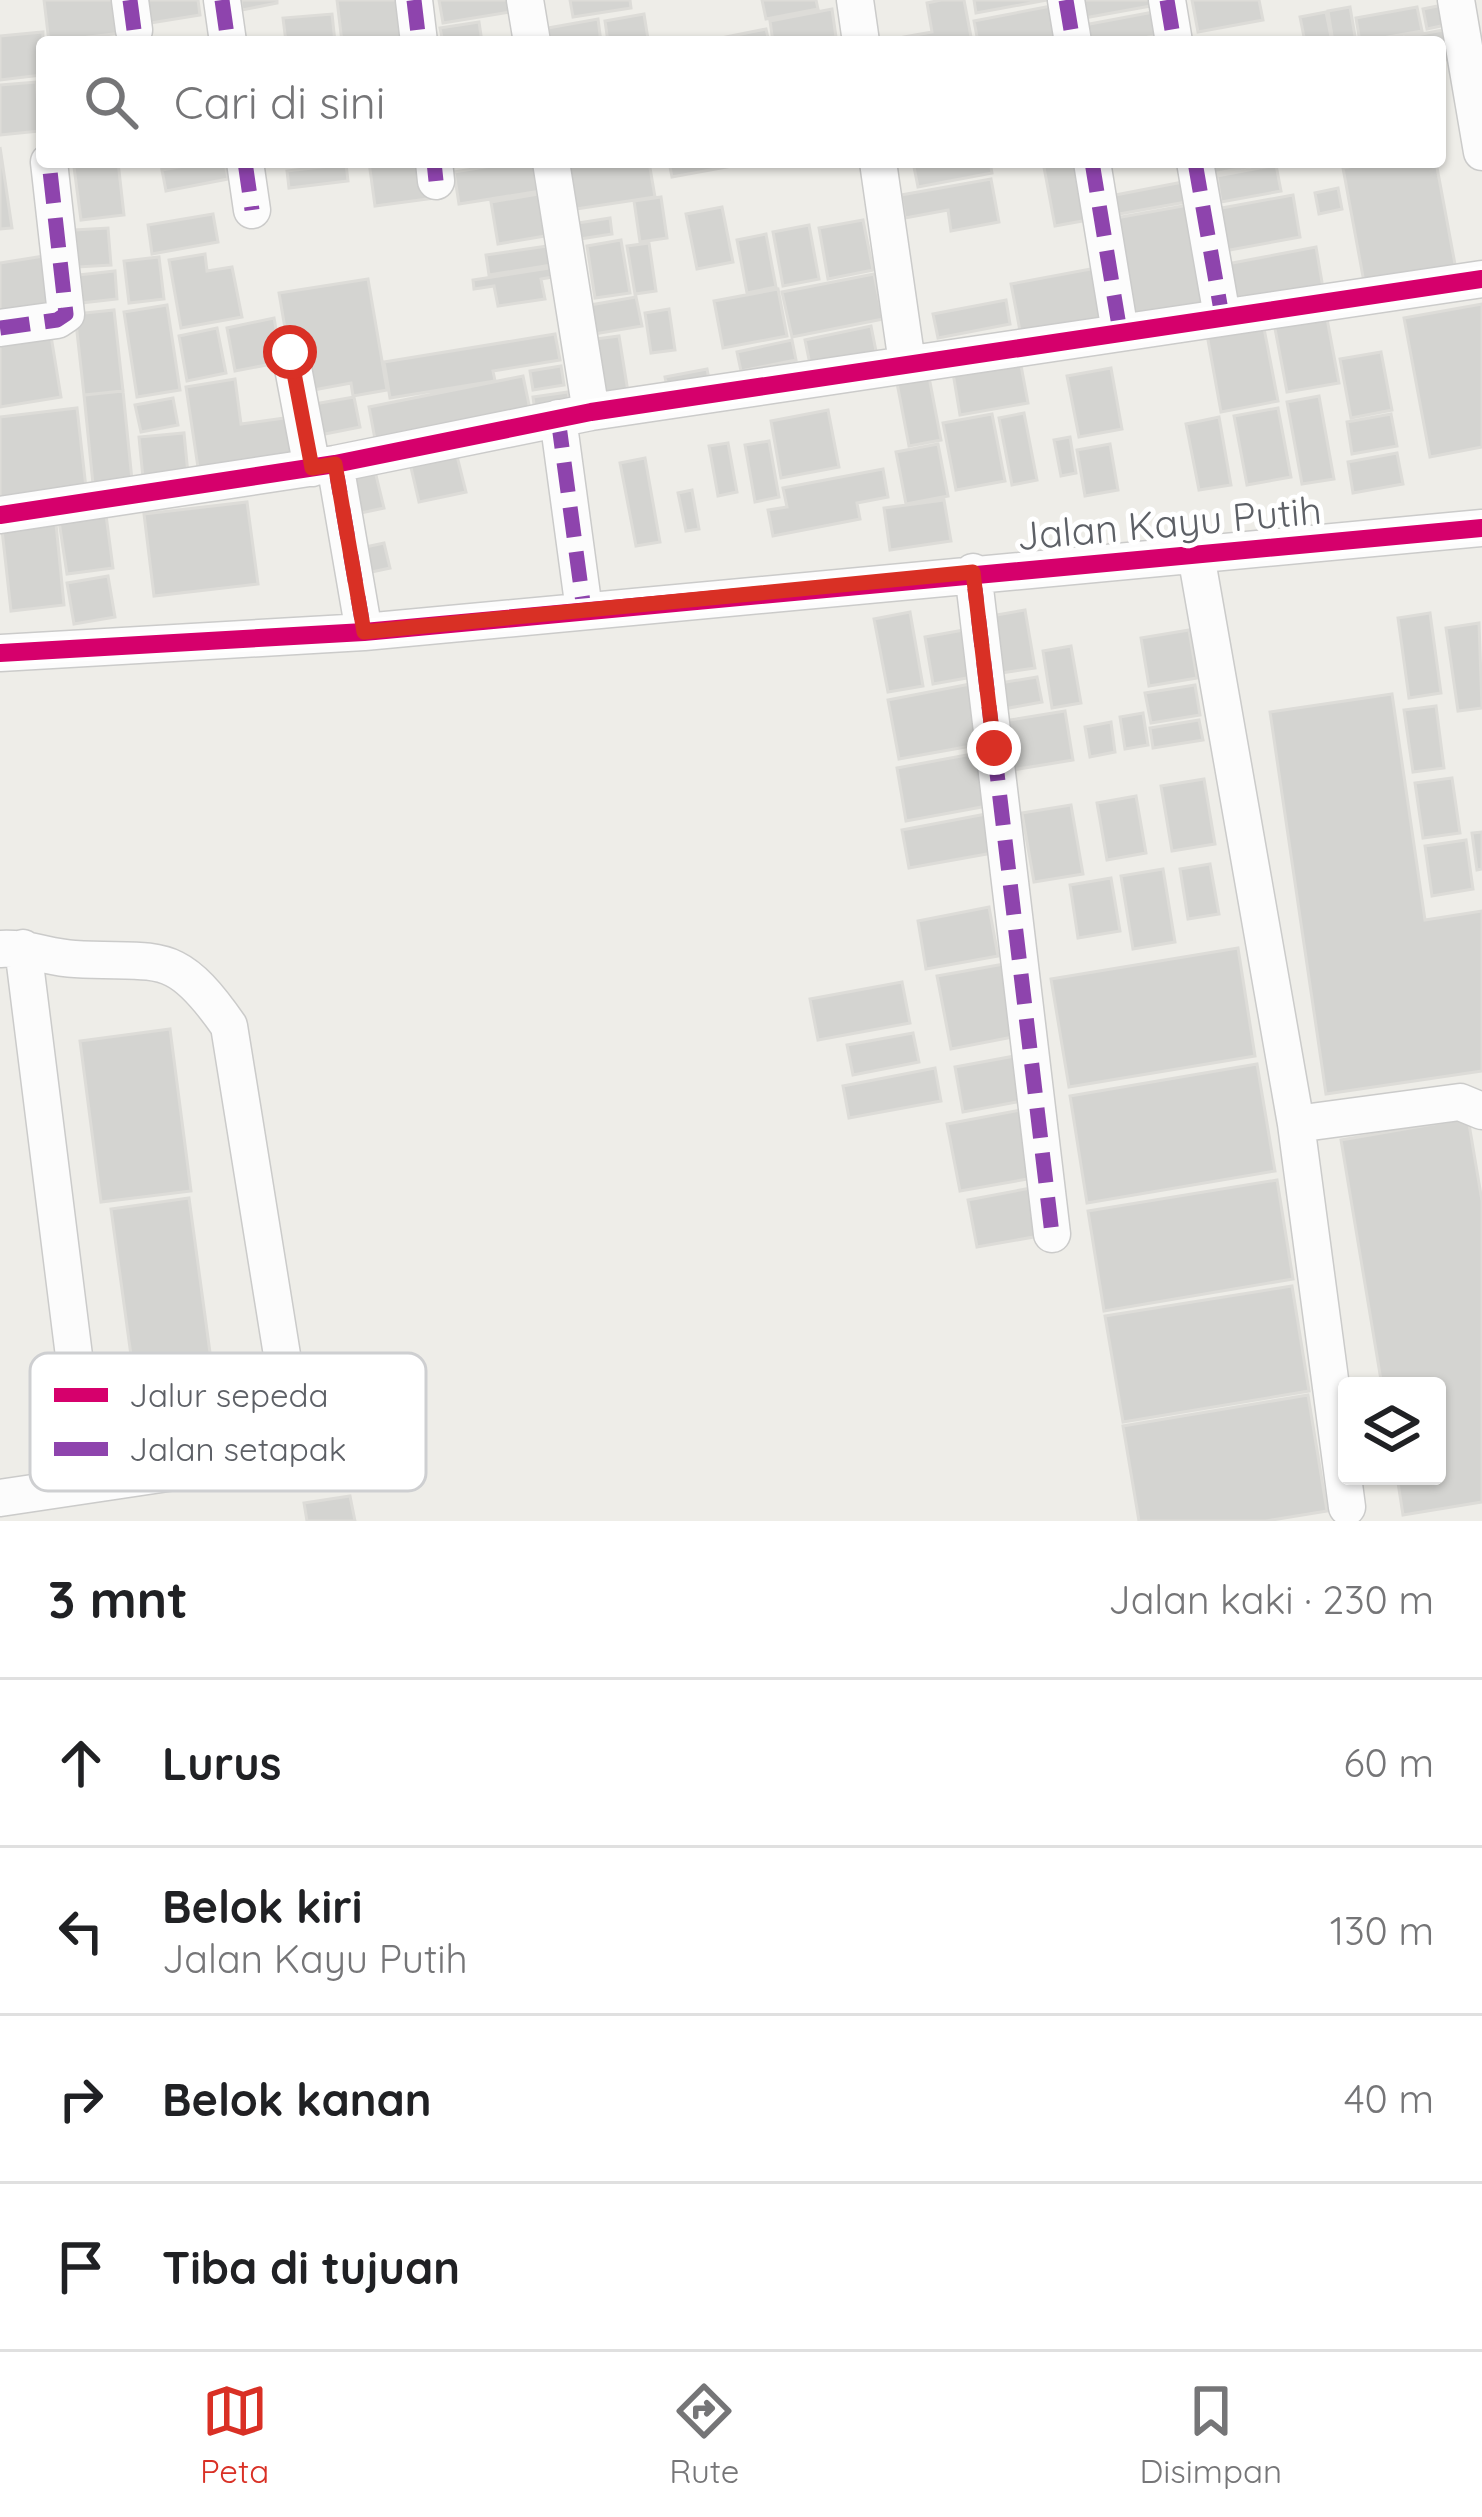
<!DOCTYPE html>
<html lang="id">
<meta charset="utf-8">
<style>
body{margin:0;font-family:Quicksand,sans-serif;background:#f6f6f6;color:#202124}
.controls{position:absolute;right:36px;bottom:36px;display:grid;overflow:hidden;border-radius:12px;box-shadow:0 3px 9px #0004}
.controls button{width:108px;height:108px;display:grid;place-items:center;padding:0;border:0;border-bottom:3px solid #e0e0e0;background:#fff;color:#202124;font:60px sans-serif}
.stop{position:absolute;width:36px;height:36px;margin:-27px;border:9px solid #d93025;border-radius:50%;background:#fff}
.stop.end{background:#d93025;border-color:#fff;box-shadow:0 3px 12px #0008}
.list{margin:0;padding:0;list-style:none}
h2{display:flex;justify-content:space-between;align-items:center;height:156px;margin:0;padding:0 48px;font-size:51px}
h2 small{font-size:39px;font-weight:400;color:#757577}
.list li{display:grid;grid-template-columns:78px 1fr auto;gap:36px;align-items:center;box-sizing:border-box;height:168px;padding:0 48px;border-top:3px solid #e0e0e0}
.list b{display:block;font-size:45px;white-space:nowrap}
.list p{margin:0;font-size:39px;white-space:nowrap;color:#757577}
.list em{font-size:39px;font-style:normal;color:#757577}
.icon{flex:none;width:66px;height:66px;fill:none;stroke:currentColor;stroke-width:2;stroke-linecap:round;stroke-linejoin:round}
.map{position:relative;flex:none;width:1482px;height:1521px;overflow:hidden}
.search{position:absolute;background:#fff;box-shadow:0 3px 9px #0004;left:36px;right:36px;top:36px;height:132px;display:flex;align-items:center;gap:30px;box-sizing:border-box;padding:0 42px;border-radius:12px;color:#757577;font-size:45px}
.sheet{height:828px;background:#fff}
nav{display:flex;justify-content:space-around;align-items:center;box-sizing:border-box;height:168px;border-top:3px solid #e0e0e0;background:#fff;font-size:33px;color:#757577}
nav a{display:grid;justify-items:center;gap:6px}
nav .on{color:#d93025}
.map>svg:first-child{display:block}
</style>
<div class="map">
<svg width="1482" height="1521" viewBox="0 0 1482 1521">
<rect width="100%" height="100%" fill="#eeede8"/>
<path fill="#d4d4d1" stroke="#dddcd8" stroke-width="3" d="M 44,0 L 125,0 L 129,32 L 49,42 Z
M 134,0 L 198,0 L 200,15 L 138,25 Z
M 241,0 L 277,0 L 277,3 L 242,10 Z
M 337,0 L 408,0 L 414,42 L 342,42 Z
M 439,0 L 514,0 L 516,11 L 443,23 Z
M 570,0 L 630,0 L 631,8 L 573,17 Z
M 762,0 L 816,0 L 818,9 L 766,19 Z
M 941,0 L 964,0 L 972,42 L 905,42 L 904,37 L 932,32 L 927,3 Z
M 974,0 L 1047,0 L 976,13 Z
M 1075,0 L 1155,0 L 1156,5 L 1079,19 Z
M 1192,0 L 1259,0 L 1263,20 L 1198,32 Z
M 1452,3 L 1455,23 L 1427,29 L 1423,9 Z
M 1051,6 L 1058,42 L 978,42 L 974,21 Z
M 1350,7 L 1356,42 L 1333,42 L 1328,11 Z
M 1417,7 L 1422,31 L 1360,42 L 1356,18 Z
M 832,9 L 836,37 L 773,42 L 770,21 Z
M 1164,10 L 1169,33 L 1124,42 L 1082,42 L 1079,26 Z
M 1326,12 L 1332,42 L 1305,42 L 1300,17 Z
M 332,14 L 335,42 L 286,42 L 283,18 Z
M 644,14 L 648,39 L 608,42 L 605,21 Z
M 598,19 L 601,42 L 550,42 L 548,28 Z
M 479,22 L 482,42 L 443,42 L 440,28 Z
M 1459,27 L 1465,56 L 1440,61 L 1440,42 L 1407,42 L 1406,37 Z
M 766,29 L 769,42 L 711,42 L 711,40 Z
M 43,32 L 42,75 L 0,80 L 0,36 Z
M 36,82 L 40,131 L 0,135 L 0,85 Z
M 0,147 L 12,228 L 0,229 Z
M 118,162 L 124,215 L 81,220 L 74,167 Z
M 161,162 L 206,162 L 162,170 Z
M 206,162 L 225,162 L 228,179 L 166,191 L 162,170 Z
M 369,162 L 431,162 L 435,198 L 375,206 Z
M 516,162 L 548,162 L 553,189 L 459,204 L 454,172 Z
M 568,162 L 649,162 L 655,197 L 576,209 Z
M 669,162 L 736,162 L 737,165 L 672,177 Z
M 913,162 L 990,162 L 992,173 L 918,187 Z
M 1043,162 L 1078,162 L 1088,220 L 1055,226 Z
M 1205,162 L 1263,162 L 1263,164 L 1207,175 Z
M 1377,162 L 1436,162 L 1457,275 L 1366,293 L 1343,168 Z
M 346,164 L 348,181 L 289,188 L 287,171 Z
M 1276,165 L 1281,191 L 1221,202 L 1217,176 Z
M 991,179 L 999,222 L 951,231 L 948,210 L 905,218 L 901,195 Z
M 1193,180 L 1197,200 L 1108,216 L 1105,197 Z
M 1338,188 L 1342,209 L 1319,214 L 1315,193 Z
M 544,193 L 551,235 L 498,244 L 491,202 Z
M 1293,195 L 1300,237 L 1219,252 L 1211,210 Z
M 661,197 L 667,238 L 640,242 L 634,201 Z
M 1194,204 L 1213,306 L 1124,323 L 1105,220 Z
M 722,207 L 733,262 L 697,269 L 686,214 Z
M 213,214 L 218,242 L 152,254 L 148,225 Z
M 610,218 L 612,234 L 580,239 L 578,223 Z
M 863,220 L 873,270 L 828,279 L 819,228 Z
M 809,225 L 819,279 L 783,286 L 773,232 Z
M 108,228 L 111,265 L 78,267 L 75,230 Z
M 766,234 L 776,287 L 747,293 L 737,240 Z
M 621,240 L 630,293 L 595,298 L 587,246 Z
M 649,243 L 656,291 L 635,294 L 627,246 Z
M 561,244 L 564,263 L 489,275 L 486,255 Z
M 1316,247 L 1324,294 L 1230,312 L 1222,265 Z
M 205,254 L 207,271 L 232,267 L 242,317 L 181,328 L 169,260 Z
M 50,255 L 58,313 L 0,322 L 0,263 Z
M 159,257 L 164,299 L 129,303 L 124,261 Z
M 562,266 L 564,275 L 541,279 L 545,299 L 498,306 L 494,286 L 474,289 L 473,280 Z
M 1096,268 L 1106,320 L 1021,336 L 1011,284 Z
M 115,271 L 117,299 L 72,304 L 69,276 Z
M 874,274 L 883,319 L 792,337 L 782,292 Z
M 368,279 L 387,390 L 353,396 L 351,383 L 308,391 L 288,346 L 279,293 Z
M 778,289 L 787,336 L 723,348 L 714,301 Z
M 636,297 L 642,326 L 594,334 L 590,305 Z
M 1006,300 L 1010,324 L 938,338 L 933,314 Z
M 1482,304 L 1482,447 L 1430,457 L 1404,318 Z
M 167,305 L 180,390 L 137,397 L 124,312 Z
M 1325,308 L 1339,383 L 1287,392 L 1273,318 Z
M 669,309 L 675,350 L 651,353 L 645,313 Z
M 114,310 L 123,391 L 84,395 L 75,314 Z
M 274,318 L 282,362 L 235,371 L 227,328 Z
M 1262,318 L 1278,401 L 1221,412 L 1206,329 Z
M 871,326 L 878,361 L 812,374 L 805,340 Z
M 217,328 L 226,373 L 187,381 L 179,336 Z
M 50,330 L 61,397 L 0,407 L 0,338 Z
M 555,334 L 560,360 L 493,371 L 495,381 L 390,398 L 384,362 Z
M 619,336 L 628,392 L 597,397 L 588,340 Z
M 792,340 L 796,360 L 741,371 L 737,352 Z
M 1381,352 L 1392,410 L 1351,418 L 1340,359 Z
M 1020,360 L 1028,403 L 960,415 L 953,373 Z
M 561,366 L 564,385 L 533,390 L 530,371 Z
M 1111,368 L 1122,429 L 1079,437 L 1067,376 Z
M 707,369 L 711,389 L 669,398 L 665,377 Z
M 523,376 L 532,419 L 377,450 L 369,407 Z
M 929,377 L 941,440 L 909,446 L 897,383 Z
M 235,379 L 241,424 L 299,416 L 305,459 L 199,474 L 186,387 Z
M 123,391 L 132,480 L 93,484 L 84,395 Z
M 568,392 L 572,414 L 536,420 L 533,397 Z
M 1319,396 L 1334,479 L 1302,484 L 1287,402 Z
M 354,397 L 360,427 L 315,436 L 309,405 Z
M 173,398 L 178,425 L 141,432 L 135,405 Z
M 77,408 L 86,488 L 0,498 L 0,417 Z
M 1278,408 L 1291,477 L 1247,485 L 1234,416 Z
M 828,410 L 839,467 L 781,478 L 771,421 Z
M 1024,413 L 1037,480 L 1012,485 L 999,418 Z
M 992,414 L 1005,481 L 956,490 L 943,423 Z
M 1391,414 L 1397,446 L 1352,454 L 1347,422 Z
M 1219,417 L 1231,485 L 1199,490 L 1186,424 Z
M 184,433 L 188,474 L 143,478 L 139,437 Z
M 1070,437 L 1076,473 L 1061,476 L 1054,440 Z
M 769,441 L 779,497 L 755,502 L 745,445 Z
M 728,443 L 737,492 L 718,496 L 709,446 Z
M 938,444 L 948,496 L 906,504 L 896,452 Z
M 1110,444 L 1118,490 L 1085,496 L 1077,450 Z
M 456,452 L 466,492 L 419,502 L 410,463 Z
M 1397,453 L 1403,484 L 1353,493 L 1348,462 Z
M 645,458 L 660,542 L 636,546 L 620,463 Z
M 374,467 L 384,508 L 356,514 L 346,474 Z
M 883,469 L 888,497 L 857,503 L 860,519 L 773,536 L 768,510 L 787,507 L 783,488 Z
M 692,490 L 699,529 L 686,531 L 678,493 Z
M 944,500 L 951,541 L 890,550 L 884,508 Z
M 247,502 L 258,584 L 154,596 L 144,514 Z
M 106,515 L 113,568 L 67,574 L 59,521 Z
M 56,524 L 64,605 L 11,611 L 2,530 Z
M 384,543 L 390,568 L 367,573 L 361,548 Z
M 108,576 L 115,617 L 74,624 L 67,583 Z
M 1025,610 L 1035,668 L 1001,673 L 991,616 Z
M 910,612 L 923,686 L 888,692 L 874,619 Z
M 1430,613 L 1441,693 L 1409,698 L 1398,618 Z
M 1479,623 L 1482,708 L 1458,711 L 1446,628 Z
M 969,629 L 978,676 L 933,684 L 925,637 Z
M 1189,630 L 1197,678 L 1149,686 L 1141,638 Z
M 1071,646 L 1081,703 L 1052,708 L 1043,651 Z
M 1037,677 L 1042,702 L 998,710 L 994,684 Z
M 970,684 L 982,744 L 899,759 L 888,700 Z
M 1195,685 L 1200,715 L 1151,723 L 1145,693 Z
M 1392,694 L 1425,920 L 1482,911 L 1482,1071 L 1326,1094 L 1270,712 Z
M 1436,706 L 1444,768 L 1413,772 L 1404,710 Z
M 1065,711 L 1073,760 L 1006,771 L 998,722 Z
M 1143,713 L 1148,745 L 1125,749 L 1120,717 Z
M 1199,720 L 1203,740 L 1153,748 L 1150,728 Z
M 1111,722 L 1115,752 L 1090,757 L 1085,727 Z
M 988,751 L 998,804 L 906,821 L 897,768 Z
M 1452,778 L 1460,833 L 1423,838 L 1415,783 Z
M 1204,779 L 1215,844 L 1172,851 L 1161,786 Z
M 1136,796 L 1146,853 L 1107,860 L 1097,803 Z
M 1071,805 L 1083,874 L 1034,882 L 1022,813 Z
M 991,813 L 998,852 L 909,868 L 902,830 Z
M 1482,832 L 1482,869 L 1477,870 L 1472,833 Z
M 1466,840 L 1473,889 L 1432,896 L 1425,846 Z
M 1210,864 L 1219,914 L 1188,919 L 1180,869 Z
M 1163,869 L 1175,942 L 1133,949 L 1121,876 Z
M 1111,878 L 1120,931 L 1078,938 L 1070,885 Z
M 989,907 L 998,956 L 926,969 L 918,921 Z
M 1238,948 L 1255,1056 L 1069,1087 L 1051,979 Z
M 1004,964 L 1018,1036 L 951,1049 L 937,976 Z
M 902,982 L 910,1023 L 818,1040 L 810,999 Z
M 170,1029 L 191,1191 L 101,1202 L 80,1041 Z
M 913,1033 L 919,1062 L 853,1075 L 847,1045 Z
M 1020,1055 L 1028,1100 L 963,1112 L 955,1067 Z
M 1257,1064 L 1275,1171 L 1087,1203 L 1070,1096 Z
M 935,1068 L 941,1101 L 849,1118 L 843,1086 Z
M 1026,1109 L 1039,1177 L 960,1191 L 947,1124 Z
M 1468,1118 L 1482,1201 L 1482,1502 L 1403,1515 L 1397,1476 L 1437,1476 L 1437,1386 L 1382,1386 L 1341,1140 Z
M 1277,1180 L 1293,1279 L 1104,1311 L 1088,1211 Z
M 1036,1187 L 1045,1235 L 977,1247 L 968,1200 Z
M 189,1198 L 214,1382 L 136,1392 L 111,1209 Z
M 1292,1286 L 1309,1391 L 1123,1422 L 1105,1316 Z
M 1308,1395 L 1327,1511 L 1266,1521 L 1139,1521 L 1123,1426 Z
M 350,1496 L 355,1521 L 307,1521 L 304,1503 Z"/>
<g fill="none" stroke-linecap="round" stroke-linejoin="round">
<g stroke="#cbcbca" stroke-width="39">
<path id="minor" d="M 130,0 L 134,30
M 222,0 L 228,42
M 414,0 L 419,42
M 525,0 L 532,42
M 855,0 L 861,42
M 1066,0 L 1073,42
M 1167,0 L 1174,42
M 1456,0 L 1482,152
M 245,162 L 252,210
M 434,162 L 436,181
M 551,162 L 591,412
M 878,162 L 907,363
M 1092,162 L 1120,332
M 1195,162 L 1222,316
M 0,328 L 57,320 L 66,314 L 49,162
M 290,352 L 312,468
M 558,418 L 584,610
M 335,464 L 364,632
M 0,515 L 335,464 L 591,412 L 1482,279
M 1196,555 L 1296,1124 L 1347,1507
M 973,572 L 1052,1234
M 0,653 L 364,632 L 1482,528
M 23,948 L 90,1484
M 0,949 C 27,947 49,958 75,959 C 161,964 174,947 229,1026 L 287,1386 L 284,1420 L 252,1452 L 181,1471 L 0,1498
M 1296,1124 L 1460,1102 L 1482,1111"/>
</g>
<use href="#minor" stroke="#fcfcfc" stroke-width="36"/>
<path stroke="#8e44ad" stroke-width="15" stroke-dasharray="30 15" stroke-linecap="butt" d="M 130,0 L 134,30
M 222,0 L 228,42
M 414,0 L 419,42
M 1066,0 L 1073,42
M 1167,0 L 1174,42
M 245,162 L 252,210
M 434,162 L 436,181
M 1092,162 L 1120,332
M 1195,162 L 1222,316
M 0,328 L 57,320 L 66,314 L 49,162
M 558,418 L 584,610
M 335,464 L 364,632
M 973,572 L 1052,1234"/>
<g stroke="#fff" stroke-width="26">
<path id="cycleway" d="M 0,515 L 335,464 L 591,412 L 1482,279
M 0,653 L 364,632 L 1482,528"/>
</g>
<use href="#cycleway" stroke="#d6006c" stroke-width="18"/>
</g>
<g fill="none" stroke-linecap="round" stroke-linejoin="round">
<path stroke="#d93025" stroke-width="15" d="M 290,352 L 312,468 L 335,464 L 364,632 L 973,572 L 994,748"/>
</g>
<g text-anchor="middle" stroke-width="10" stroke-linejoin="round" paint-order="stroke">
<g font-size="39" fill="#5d6066" stroke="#fff">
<text transform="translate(1169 523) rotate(-5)" y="14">Jalan Kayu Putih</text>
</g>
</g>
<rect x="30" y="1353" width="396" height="138" rx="18" fill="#fff" stroke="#cecfd1" stroke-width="3"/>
<rect x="54" y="1388" width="54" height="14" fill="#d6006c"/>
<rect x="54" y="1442" width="54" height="14" fill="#8e44ad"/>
<g font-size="33" fill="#5d6066">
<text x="129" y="1407">Jalur sepeda</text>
<text x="129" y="1461">Jalan setapak</text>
</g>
</svg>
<div class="controls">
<button><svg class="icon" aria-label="layers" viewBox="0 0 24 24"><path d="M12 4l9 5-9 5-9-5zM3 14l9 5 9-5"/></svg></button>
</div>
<div class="stop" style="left:290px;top:352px"></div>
<div class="stop end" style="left:994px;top:748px"></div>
<div class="search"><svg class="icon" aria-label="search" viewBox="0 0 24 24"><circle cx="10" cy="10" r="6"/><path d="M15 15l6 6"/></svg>Cari di sini</div>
</div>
<section class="sheet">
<h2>3 mnt<small>Jalan kaki · 230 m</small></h2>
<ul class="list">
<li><svg class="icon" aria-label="ahead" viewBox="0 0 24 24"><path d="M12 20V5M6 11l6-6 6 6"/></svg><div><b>Lurus</b></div><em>60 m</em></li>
<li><svg class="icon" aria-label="left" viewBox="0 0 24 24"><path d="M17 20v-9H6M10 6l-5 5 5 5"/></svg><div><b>Belok kiri</b><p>Jalan Kayu Putih</p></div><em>130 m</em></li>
<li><svg class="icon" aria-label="right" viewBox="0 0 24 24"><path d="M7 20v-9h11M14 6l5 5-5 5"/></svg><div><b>Belok kanan</b></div><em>40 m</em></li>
<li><svg class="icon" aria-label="arrive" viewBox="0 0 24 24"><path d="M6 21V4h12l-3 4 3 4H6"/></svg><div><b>Tiba di tujuan</b></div></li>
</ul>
</section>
<nav>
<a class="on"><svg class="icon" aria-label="map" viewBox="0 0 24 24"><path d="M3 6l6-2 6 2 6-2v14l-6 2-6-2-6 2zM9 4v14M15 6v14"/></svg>Peta</a>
<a><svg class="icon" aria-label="directions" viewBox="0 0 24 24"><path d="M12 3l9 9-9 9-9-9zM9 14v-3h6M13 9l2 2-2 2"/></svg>Rute</a>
<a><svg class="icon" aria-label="saved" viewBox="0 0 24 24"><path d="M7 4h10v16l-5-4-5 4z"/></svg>Disimpan</a>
</nav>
